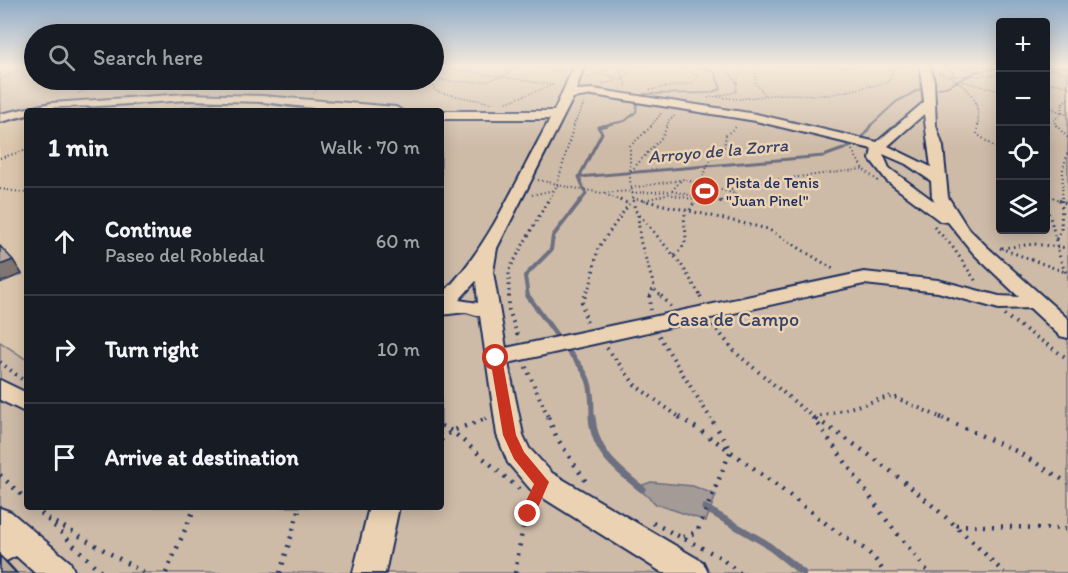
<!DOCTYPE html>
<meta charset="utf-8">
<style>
body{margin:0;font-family:Itim,sans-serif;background:#20242c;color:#f1f3f6}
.controls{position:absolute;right:18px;top:18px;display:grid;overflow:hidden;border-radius:6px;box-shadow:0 3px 15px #0003}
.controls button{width:54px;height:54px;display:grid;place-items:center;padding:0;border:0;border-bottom:2px solid #363941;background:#171b24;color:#f1f3f6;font:30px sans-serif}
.stop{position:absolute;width:18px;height:18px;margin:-14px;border:4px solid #c8321e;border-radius:50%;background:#fff}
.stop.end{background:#c8321e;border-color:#fff;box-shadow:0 2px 6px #0008}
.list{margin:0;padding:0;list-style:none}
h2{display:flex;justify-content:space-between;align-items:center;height:78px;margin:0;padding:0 24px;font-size:26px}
h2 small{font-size:20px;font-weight:400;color:#9ea1a6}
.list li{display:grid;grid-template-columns:39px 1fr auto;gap:18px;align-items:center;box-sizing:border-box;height:108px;padding:0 24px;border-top:2px solid #363941}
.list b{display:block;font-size:22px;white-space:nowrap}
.list p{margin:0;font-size:20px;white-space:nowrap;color:#9ea1a6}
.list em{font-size:20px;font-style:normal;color:#9ea1a6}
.icon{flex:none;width:33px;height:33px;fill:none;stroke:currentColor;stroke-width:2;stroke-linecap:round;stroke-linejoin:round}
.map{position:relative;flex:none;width:1068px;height:573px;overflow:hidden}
.search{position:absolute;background:#171b24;box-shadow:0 3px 15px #0003;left:24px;top:24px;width:420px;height:66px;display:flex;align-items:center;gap:15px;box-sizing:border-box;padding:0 21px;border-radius:33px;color:#9ea1a6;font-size:22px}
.panel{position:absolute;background:#171b24;box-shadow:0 3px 15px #0003;left:24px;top:108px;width:420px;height:402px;border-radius:6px}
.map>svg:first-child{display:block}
</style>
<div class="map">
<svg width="1068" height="573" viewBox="0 0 1068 573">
<rect width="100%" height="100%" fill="#ebd2b3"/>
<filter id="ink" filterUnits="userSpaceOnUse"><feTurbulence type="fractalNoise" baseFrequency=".0167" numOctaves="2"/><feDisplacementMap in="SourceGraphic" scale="12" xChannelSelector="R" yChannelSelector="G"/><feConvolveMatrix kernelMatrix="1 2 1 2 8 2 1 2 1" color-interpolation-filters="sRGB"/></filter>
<g filter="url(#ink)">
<path fill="#dbc6ad" d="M 226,101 L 257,102 L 314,111 L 161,111 Z
M 27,117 L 27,360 L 0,342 L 0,123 Z"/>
<path fill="#cdbaa7" stroke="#747482" stroke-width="1.5" d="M 0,66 L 34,66 L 34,80 L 434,80 L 434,66 L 1000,66 L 1000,230 L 1046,230 L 1046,66 L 1068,66 L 1068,573 L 0,573 L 0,342 L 27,360 L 27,507 L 441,507 L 441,111 L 314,111 L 257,102 L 226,101 L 160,111 L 27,111 L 27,117 L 0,123 Z"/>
<path fill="#a49a96" stroke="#6d6f80" stroke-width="1.5" d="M 651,482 L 693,486 L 716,495 L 706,521 L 656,504 L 637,487 Z"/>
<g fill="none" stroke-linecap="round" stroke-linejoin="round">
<path stroke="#6d6f80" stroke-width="2" d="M 938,88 L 946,87 L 978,71 L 1000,68
M 601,126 L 625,121 L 636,112 L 637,103 L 644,94 L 709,93 L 721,89 L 714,71 L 697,66
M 870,126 L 896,102 L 920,89"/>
<path stroke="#6d6f80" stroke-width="3" d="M 863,137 L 871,125
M 579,177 L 824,156 L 857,144
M 580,202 L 586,194 L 579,177 L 602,133 L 598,127 L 608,125"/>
<path stroke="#6d6f80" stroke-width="4" d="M 528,297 L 525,276 L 551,250 L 553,236 L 581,200"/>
<path stroke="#6d6f80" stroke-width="5" d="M 528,296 L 560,340
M 565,347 C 590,377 592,379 592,419"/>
<path stroke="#6d6f80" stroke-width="7" d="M 592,417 C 594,452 617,469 642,489
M 705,508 L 765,543 L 803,573"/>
<g stroke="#1b2f5e" stroke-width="4">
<path id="minor" d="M 574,66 L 584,66 L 576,90 L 593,89 L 756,114 L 877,142 L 924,102 L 920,66 L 930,66 L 934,81 L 936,126 L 943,147 L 948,197 L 967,227 L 986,246 L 1068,319 L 1068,338 L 1060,336 L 1030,308 L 999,309 L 938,292 L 864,284 L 508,363 L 523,435 L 529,448 L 552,473 L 703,562 L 708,573 L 663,573 L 532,491 L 508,463 L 497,435 L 480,316 L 466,312 L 441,315 L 441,295 C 488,250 518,176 550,119 L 441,119 L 441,111 L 554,111 ZM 593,95 L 756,121 L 872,149 L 870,159 L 887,181 L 940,221 L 948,222 L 974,254 L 1019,297 L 999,296 L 938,280 L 864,272 L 506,348 L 493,272 L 497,248 L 573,98 ZM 924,114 L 931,167 L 888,146 ZM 883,154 L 906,164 L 931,181 L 932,197 L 935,202 L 889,168 ZM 476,281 L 478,303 L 459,300 Z
M 187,94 L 263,96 L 396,107 L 402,111 L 340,111 L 263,102 L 187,100 L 27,111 L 27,115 L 0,122 L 0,114 L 51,103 Z
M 0,380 L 27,393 L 27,413 L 0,400 Z
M 369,507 L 399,507 L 385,573 L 353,573 Z
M 0,508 L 11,512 L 70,562 L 75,573 L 35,573 L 16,556 L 0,564 Z"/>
</g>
<path stroke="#1b2f5e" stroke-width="1.5" stroke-dasharray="1 2" stroke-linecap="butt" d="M 436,66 L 552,85
M 521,66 L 565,71
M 593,66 L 600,70
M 600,66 L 604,74 L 624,80
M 618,66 L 627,87
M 751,66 L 755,69 L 756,84 L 765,95
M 950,66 L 954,76
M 957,67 L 985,73
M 622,69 L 630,73 L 624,77
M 1046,69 L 1068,73
M 1052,69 L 1068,67
M 939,73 C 966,83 980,96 978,126
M 951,76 L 1000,75
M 434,77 L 433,88 L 437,92 L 492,103
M 588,78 L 601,72
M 434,79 C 465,83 493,87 519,66
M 0,80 L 26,66
M 962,81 L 1000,91
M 1046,82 L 1068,86
M 737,83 L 743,66
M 603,84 L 616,81
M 148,88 L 168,80
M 263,88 L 299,80
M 650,90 L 692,83 L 699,76 L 676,66
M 78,93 L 116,80
M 314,94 L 321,80
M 718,97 L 739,99 L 780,94 L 829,95 L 885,83 L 889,81 L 892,71 L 903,66
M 708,98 L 736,92 L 737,83 L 725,66
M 504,103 L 553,85
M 1046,106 L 1068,115
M 179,111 L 195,108
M 573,126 L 585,102
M 651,126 L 662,112
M 667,126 L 669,120 L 676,115
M 1056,126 L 1054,120 L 1062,113 L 1063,102 L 1068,99"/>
<path stroke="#1b2f5e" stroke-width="2" stroke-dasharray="1 3" stroke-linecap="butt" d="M 978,125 L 977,134 L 1000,151
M 1056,125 L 1068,138
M 852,150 L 863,169 L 878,181
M 0,158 L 27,150
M 631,171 L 663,136 L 667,125
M 538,180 L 557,184
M 699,183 L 710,161 L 724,147 L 726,135 L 737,126
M 557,185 L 602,193 L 632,191
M 631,188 L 680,180
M 0,189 L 27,193
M 731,189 L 774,180 L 863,169
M 672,191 L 722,202
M 672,191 L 682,179 L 736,194 L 729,202
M 632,193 L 672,191
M 605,194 L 623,202
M 1046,194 L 1063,202
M 532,195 L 554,190
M 633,198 L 649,202
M 649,199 L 669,194 L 696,200 L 698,197
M 548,202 L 557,185 L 574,125
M 634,202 L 630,180 L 630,146 L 653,125
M 1062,202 L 1063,169 L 1068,151"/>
<path stroke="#1b2f5e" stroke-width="3" stroke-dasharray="1.5 4" stroke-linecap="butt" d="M 620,200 L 629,204
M 633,200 L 635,210 L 681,264 L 701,297
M 642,200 L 768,229 L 835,270
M 715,200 L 728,203 L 731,200
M 1059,200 L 1068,204
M 1046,208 C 1057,230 1055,255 1068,276
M 690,210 L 696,200
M 638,215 L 640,240 L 654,286 L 650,297
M 934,227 L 952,246 L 977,283
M 1056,239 L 1061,231 L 1062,200
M 1000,248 L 1065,272
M 1002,248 L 1034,244 L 1068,248
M 674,255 C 697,239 678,225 687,210
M 655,290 L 662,297
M 509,297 L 509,270 L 548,200
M 584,297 L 591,283 L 598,248 L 629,204"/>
<path stroke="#1b2f5e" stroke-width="4" stroke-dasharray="1.5 5" stroke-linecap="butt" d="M 509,296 L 509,310 L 519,340
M 585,296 L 582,302 L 587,324
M 650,296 L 651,310
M 661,296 L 671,306
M 700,296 L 702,299
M 1004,315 L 1068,359
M 713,325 L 736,353 L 815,419
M 659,336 L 711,419
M 607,348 L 636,386 L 682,419
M 0,362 L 27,383
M 526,367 L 549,419
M 814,418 L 892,396 L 944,419
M 485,419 L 488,418"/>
<path stroke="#1b2f5e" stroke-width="4.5" stroke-dasharray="2 7" stroke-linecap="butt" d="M 548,417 L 557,438 L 588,485
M 679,417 C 732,450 780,488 829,526 C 852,543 870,546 884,573
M 813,417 L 888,522 L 929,573
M 940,417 L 1016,451 L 1068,483
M 816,419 C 886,463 946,514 1004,573
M 441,426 L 452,431 L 519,489
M 441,440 L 452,431 L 488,418
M 0,475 L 27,500
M 35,507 L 102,573
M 48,518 L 144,573
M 653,523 L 718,556 L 740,573
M 956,525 L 1068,529
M 683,537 L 697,532 L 731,450 L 710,417
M 166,573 L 195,507
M 280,573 L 300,507
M 515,573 L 523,526 L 534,501"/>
<use href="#minor" fill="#ebd2b3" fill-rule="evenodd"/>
</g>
<path fill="#80766f" stroke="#1b2f5e" stroke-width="1.5" d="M 90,107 L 92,111 L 85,111 Z
M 13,260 L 22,274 L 0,283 L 0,265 Z
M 0,556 L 8,563 L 17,573 L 16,573 Z"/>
<path fill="#b7a99e" stroke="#1b2f5e" stroke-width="1.5" d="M 90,107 L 85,111 L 50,111 L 54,108 Z
M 0,246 L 13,260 L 0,265 Z
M 0,556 L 16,573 L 0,573 Z"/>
</g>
<linearGradient id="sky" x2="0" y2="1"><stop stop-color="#8daac7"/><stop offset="0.45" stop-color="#f6ebdd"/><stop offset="1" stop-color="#f6ebdd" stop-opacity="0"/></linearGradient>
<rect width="1068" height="147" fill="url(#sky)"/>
<path fill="#c8321e" d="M 496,354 L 502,358 L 516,435 L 524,452 L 549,482 L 533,519 L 528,521 L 520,514 L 534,484 L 514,459 L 503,435 L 490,358 Z"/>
<defs>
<g id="stadium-disc" transform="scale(1.5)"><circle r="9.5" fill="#c8321e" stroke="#ebd2b3"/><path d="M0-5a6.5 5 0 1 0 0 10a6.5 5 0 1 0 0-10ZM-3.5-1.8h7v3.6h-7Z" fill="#fff"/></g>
</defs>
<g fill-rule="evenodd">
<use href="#stadium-disc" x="705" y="191"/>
</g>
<g text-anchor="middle" stroke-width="5" stroke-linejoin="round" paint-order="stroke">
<g font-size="16" fill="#1b2f5e" stroke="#ebd2b3" text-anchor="start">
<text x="726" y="188">Pista de Tenis<tspan x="726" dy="18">"Juan Pinel"</tspan></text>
</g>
<g font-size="18" font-style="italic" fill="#364469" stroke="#ebd2b3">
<text transform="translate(718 151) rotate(-5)" y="6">Arroyo de la Zorra</text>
</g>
<g font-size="20" fill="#364469" stroke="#ebd2b3">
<text x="733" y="326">Casa de Campo</text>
</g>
</g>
</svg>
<div class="controls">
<button>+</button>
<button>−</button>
<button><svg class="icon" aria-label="locate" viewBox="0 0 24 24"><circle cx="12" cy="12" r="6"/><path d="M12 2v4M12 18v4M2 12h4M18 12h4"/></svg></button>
<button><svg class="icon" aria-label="layers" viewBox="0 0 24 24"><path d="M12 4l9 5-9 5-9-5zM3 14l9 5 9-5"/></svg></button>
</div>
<div class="stop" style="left:496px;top:358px"></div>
<div class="stop end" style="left:528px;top:514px"></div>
<div class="search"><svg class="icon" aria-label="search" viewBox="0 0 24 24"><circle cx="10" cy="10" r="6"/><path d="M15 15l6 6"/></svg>Search here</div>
<section class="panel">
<h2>1 min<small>Walk · 70 m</small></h2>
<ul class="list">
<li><svg class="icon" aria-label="ahead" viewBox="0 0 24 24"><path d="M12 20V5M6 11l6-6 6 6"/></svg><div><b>Continue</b><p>Paseo del Robledal</p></div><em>60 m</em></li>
<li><svg class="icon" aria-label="right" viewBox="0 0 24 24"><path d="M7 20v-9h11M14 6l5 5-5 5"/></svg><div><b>Turn right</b></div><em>10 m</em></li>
<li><svg class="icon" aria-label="arrive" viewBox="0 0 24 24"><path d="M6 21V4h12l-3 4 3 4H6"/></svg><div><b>Arrive at destination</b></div></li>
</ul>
</section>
</div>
